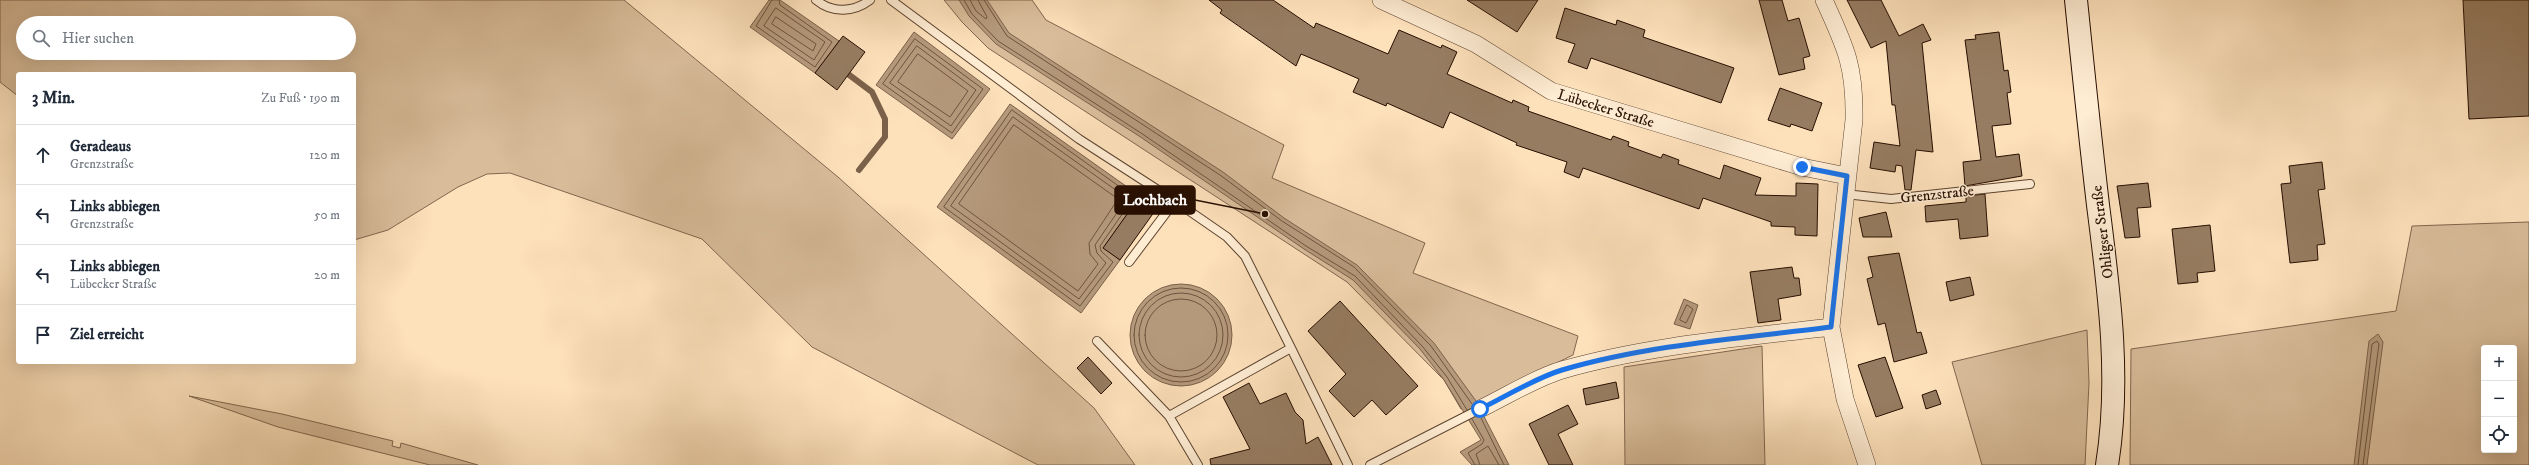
<!DOCTYPE html>
<html lang="de">
<meta charset="utf-8">
<style>
body{margin:0;font-family:"IM FELL DW Pica",serif;background:#f6f6f7;color:#1f2937}
.controls{position:absolute;right:12px;bottom:12px;display:grid;overflow:hidden;border-radius:4px;box-shadow:0 4px 16px #0002}
.controls button{width:36px;height:36px;display:grid;place-items:center;padding:0;border:0;border-bottom:1px solid #e0e1e3;background:#fff;color:#1f2937;font:20px sans-serif}
.stop{position:absolute;width:12px;height:12px;margin:-9px;border:3px solid #1a73e8;border-radius:50%;background:#fff}
.stop.end{background:#1a73e8;border-color:#fff;box-shadow:0 1px 4px #0008}
.list{margin:0;padding:0;list-style:none}
h2{display:flex;justify-content:space-between;align-items:center;height:52px;margin:0;padding:0 16px;font-size:17px}
h2 small{font-size:13px;font-weight:400;color:#747a83}
.list li{display:grid;grid-template-columns:26px 1fr auto;gap:12px;align-items:center;box-sizing:border-box;height:60px;padding:0 16px;border-top:1px solid #e0e1e3}
.list b{display:block;font-size:15px;white-space:nowrap}
.list p{margin:0;font-size:13px;white-space:nowrap;color:#747a83}
.list em{font-size:13px;font-style:normal;color:#747a83}
.icon{flex:none;width:22px;height:22px;fill:none;stroke:currentColor;stroke-width:2;stroke-linecap:round;stroke-linejoin:round}
.map{position:relative;flex:none;width:2529px;height:465px;overflow:hidden}
.search{position:absolute;background:#fff;box-shadow:0 4px 16px #0002;left:16px;top:16px;width:340px;height:44px;display:flex;align-items:center;gap:10px;box-sizing:border-box;padding:0 14px;border-radius:22px;color:#747a83;font-size:15px}
.panel{position:absolute;background:#fff;box-shadow:0 4px 16px #0002;left:16px;top:72px;width:340px;height:292px;border-radius:4px}
.map>svg:first-child{display:block}
</style>
<div class="map">
<svg width="2529" height="465" viewBox="0 0 2529 465">
<rect width="100%" height="100%" fill="#fde1bb"/>
<filter id="stains"><feTurbulence type="fractalNoise" baseFrequency=".005" numOctaves="4"/><feColorMatrix values="0 0 0 0 .2 0 0 0 0 .09 0 0 0 0 .02 0 0 0 .5 -.17"/></filter>
<radialGradient id="worn" r=".72"><stop offset=".6" stop-color="#630" stop-opacity="0"/><stop offset="1" stop-color="#630" stop-opacity=".3"/></radialGradient>
<path fill="#d9bd9b" stroke="#80664e" fill-rule="evenodd" d="M 0,0 L 624,0 L 838,177 L 1094,408 L 1135,465 L 1038,465 L 812,347 L 702,239 L 510,173 L 487,174 L 458,187 L 388,230 L 354,240 L 354,74 L 18,74 L 18,96 L 0,82 ZM 23,23 L 349,23 L 349,53 L 23,53 Z
M 944,0 L 1032,0 L 1046,20 L 1284,145 L 1272,178 L 1425,243 L 1413,273 L 1578,336 L 1573,355 L 1461,409 L 1444,380 L 1347,282 L 988,48 L 962,22 Z
M 2529,222 L 2529,465 L 2130,465 L 2131,349 L 2396,311 L 2412,226 ZM 2484,348 L 2514,348 L 2514,450 L 2484,450 Z
M 2087,330 L 2089,383 L 2085,465 L 1982,465 L 1952,362 Z
M 1762,346 L 1765,465 L 1625,465 L 1624,367 Z
M 189,396 L 282,414 L 393,441 L 392,446 L 400,448 L 401,443 L 478,465 L 430,465 L 278,427 Z"/>
<path fill="#b4997b" stroke="#7c614a" d="M 769,0 L 780,0 L 839,41 L 815,73 L 750,27 Z
M 959,0 L 987,0 L 1009,33 L 1223,172 L 1284,218 L 1357,265 L 1434,343 L 1476,401 L 1509,465 L 1472,465 L 1460,452 L 1481,440 L 1444,380 L 1420,349 L 1353,280 L 1304,249 L 1139,136 L 996,44 L 969,16 Z
M 914,32 L 990,89 L 952,139 L 876,85 Z
M 1010,104 L 1140,196 L 1104,247 L 1120,260 L 1081,313 L 937,207 Z
M1130 335a51 51 0 1 1 102 0a51 51 0 1 1-102 0Z
M 1684,299 L 1698,305 L 1690,329 L 1674,324 Z
M 2378,334 L 2383,342 L 2367,465 L 2354,465 L 2369,341 Z"/>
<g fill="none" stroke-linecap="round" stroke-linejoin="round">
<path stroke="#6e543e" stroke-width="1" d="M 772,0 L 756,26 L 815,67 L 832,42 L 780,5 L 779,0
M 964,0 L 972,14 L 998,41 L 1141,133 L 1306,246 L 1355,276 L 1423,347 L 1447,377 L 1467,410
M 970,0 L 976,11 L 986,19 L 987,17 L 978,0
M 984,0 L 1007,36 L 1220,175 L 1282,221 L 1354,267 L 1431,346 L 1472,404
M 776,8 L 825,42 L 814,60 L 764,26 Z
M 776,17 L 816,44 L 813,51 L 772,24 Z
M 915,39 L 983,89 L 952,133 L 883,84 Z
M 917,46 L 976,90 L 951,126 L 890,83 Z
M 918,54 L 968,91 L 950,117 L 898,82 Z
M 1012,110 L 1134,197 L 1100,246 L 1101,251 L 1113,262 L 1080,306 L 944,207 Z
M 1013,117 L 1127,198 L 1095,245 L 1097,253 L 1106,263 L 1079,299 L 951,206 Z
M 1014,125 L 1118,199 L 1089,243 L 1090,254 L 1098,264 L 1078,291 L 959,204 Z
M1134 335a47 47 0 1 1 94 0a47 47 0 1 1-94 0Z
M1139 335a42 42 0 1 1 84 0a42 42 0 1 1-84 0Z
M1145 335a36 36 0 1 1 72 0a36 36 0 1 1-72 0Z
M 1687,305 L 1693,309 L 1686,323 L 1680,320 Z
M 1481,418 L 1504,465
M 1472,419 L 1484,440 L 1482,444 L 1468,453 L 1475,465
M 1480,465 L 1476,454 L 1488,446 L 1499,465
M 2358,465 L 2372,344 L 2377,341 L 2379,344 L 2363,465"/>
<path stroke="#7c614a" stroke-width="6" d="M 848,74 L 872,92 L 885,119 L 885,137 L 859,170"/>
</g>
<path fill="#967c61" stroke="#270e00" d="M 1209,0 L 1273,0 L 1314,28 L 1316,23 L 1388,54 L 1399,30 L 1441,48 L 1442,45 L 1457,52 L 1447,74 L 1512,103 L 1513,100 L 1529,107 L 1528,111 L 1611,140 L 1613,136 L 1629,142 L 1628,146 L 1661,158 L 1663,154 L 1679,160 L 1678,164 L 1720,179 L 1724,165 L 1761,178 L 1755,195 L 1796,196 L 1796,183 L 1818,184 L 1817,236 L 1795,235 L 1795,227 L 1771,226 L 1771,222 L 1703,198 L 1699,209 L 1583,168 L 1579,178 L 1564,172 L 1567,162 L 1516,145 L 1517,143 L 1450,112 L 1443,128 L 1387,103 L 1386,106 L 1353,92 L 1359,79 L 1327,65 L 1301,54 L 1296,66 L 1220,13 L 1222,10 Z
M 1467,0 L 1538,0 L 1517,32 Z
M 1759,0 L 1782,0 L 1788,21 L 1799,18 L 1810,56 L 1803,58 L 1805,69 L 1779,75 Z
M 1847,0 L 1881,0 L 1899,36 L 1923,24 L 1931,40 L 1922,43 L 1933,152 L 1916,150 L 1911,190 L 1905,190 L 1902,166 L 1896,165 L 1895,172 L 1870,168 L 1874,142 L 1900,146 L 1895,105 L 1892,105 L 1886,41 L 1871,48 Z
M 2463,0 L 2529,0 L 2529,116 L 2469,119 Z
M 1565,8 L 1616,25 L 1617,20 L 1645,30 L 1643,37 L 1734,68 L 1721,103 L 1591,58 L 1587,69 L 1568,62 L 1575,44 L 1556,38 Z
M 1999,32 L 2004,71 L 2008,70 L 2011,92 L 2007,93 L 2011,124 L 1992,126 L 1996,157 L 2019,154 L 2022,176 L 1965,186 L 1963,162 L 1981,160 L 1965,40 L 1976,39 L 1975,35 Z
M 843,36 L 865,52 L 837,90 L 815,73 Z
M 1780,88 L 1822,103 L 1812,131 L 1791,124 L 1790,127 L 1768,120 Z
M 2322,162 L 2325,189 L 2318,190 L 2325,244 L 2317,245 L 2318,260 L 2290,263 L 2281,184 L 2291,183 L 2289,166 Z
M 2148,183 L 2151,207 L 2137,208 L 2140,237 L 2125,238 L 2117,186 Z
M 1985,194 L 1988,236 L 1960,239 L 1958,219 L 1926,222 L 1925,206 L 1966,202 L 1966,196 Z
M 1140,196 L 1157,208 L 1120,260 L 1103,248 Z
M 1886,212 L 1892,237 L 1863,237 L 1859,218 Z
M 2210,225 L 2215,271 L 2197,273 L 2198,282 L 2178,284 L 2172,229 Z
M 1899,253 L 1917,333 L 1921,332 L 1927,353 L 1894,362 L 1885,323 L 1878,325 L 1867,279 L 1873,277 L 1868,257 Z
M 1792,267 L 1794,278 L 1799,278 L 1801,295 L 1778,299 L 1781,320 L 1758,323 L 1750,272 Z
M 1970,277 L 1974,295 L 1950,301 L 1946,282 Z
M 1340,301 L 1418,386 L 1386,415 L 1372,400 L 1354,417 L 1329,391 L 1346,374 L 1308,331 Z
M 1088,357 L 1112,383 L 1101,394 L 1077,368 Z
M 1885,357 L 1903,408 L 1876,417 L 1858,365 Z
M 1616,382 L 1619,398 L 1586,405 L 1583,389 Z
M 1249,383 L 1260,404 L 1286,393 L 1295,412 L 1303,420 L 1306,444 L 1318,437 L 1332,465 L 1211,465 L 1210,459 L 1250,449 L 1223,397 Z
M 1936,390 L 1941,404 L 1926,409 L 1922,395 Z
M 1568,405 L 1578,424 L 1558,434 L 1573,465 L 1549,465 L 1529,424 Z"/>
<g fill="none" stroke-linecap="round" stroke-linejoin="round">
<g stroke="#5c432f" stroke-width="10">
<path id="lane" d="M 816,0 C 833,14 854,12 870,0
M 891,0 L 1079,139 L 1175,201
M 1845,194 L 1891,199 L 2030,184
M 1129,262 L 1175,201 L 1227,237 L 1245,256 L 1291,348
M 1097,341 L 1169,416
M 1198,465 L 1169,416 L 1291,348 L 1348,465
M 1370,465 L 1480,409"/>
</g>
<g stroke="#5c432f" stroke-width="18">
<path id="street" d="M 1381,0 L 1476,44 L 1551,91 L 1802,167 L 1847,176
M 1824,0 C 1846,48 1855,66 1854,120 L 1831,327 L 1845,399 L 1867,465
M 1480,409 C 1505,397 1535,378 1562,370 C 1649,345 1742,338 1831,327"/>
</g>
<g stroke="#270e00" stroke-width="24">
<path id="secondary" d="M 2076,0 C 2083,69 2090,137 2098,205 C 2109,291 2121,379 2107,465"/>
</g>
<use href="#lane" stroke="#feecd3" stroke-width="8"/>
<use href="#street" stroke="#feecd3" stroke-width="17"/>
<use href="#secondary" stroke="#feecd3" stroke-width="22"/>
</g>
<g fill="none" stroke-linecap="round" stroke-linejoin="round">
<path stroke="#1a73e8" stroke-width="5" d="M 1480,409 C 1505,397 1535,378 1562,370 C 1647,345 1743,338 1831,327 L 1847,176 L 1802,167"/>
</g>
<g text-anchor="middle" stroke-width="3" stroke-linejoin="round" paint-order="stroke">
<g font-size="15" fill="#270e00" stroke="#feecd3">
<text transform="translate(1606 108) rotate(17)" y="5">Lübecker Straße</text>
<text transform="translate(1937 194) rotate(-6)" y="5">Grenzstraße</text>
<text transform="translate(2102 232) rotate(-97)" y="5">Ohligser Straße</text>
</g>
</g>
<path fill="none" stroke="#270e00" stroke-width="1.5" d="M1265 214L1195 200"/>
<circle fill="#270e00" stroke="#feecd3" stroke-width="1.5" cx="1265" cy="214" r="4"/>
<rect fill="#270e00" stroke="#270e00" stroke-width="1.5" x="1115" y="186" width="80" height="28" rx="4"/>
<g font-size="16" text-anchor="middle" font-weight="bold" fill="#fff">
<text x="1155" y="205">Lochbach</text>
</g>
<rect width="100%" height="100%" filter="url(#stains)"/>
<rect width="100%" height="100%" fill="url(#worn)"/>
</svg>
<div class="controls">
<button>+</button>
<button>−</button>
<button><svg class="icon" aria-label="locate" viewBox="0 0 24 24"><circle cx="12" cy="12" r="6"/><path d="M12 2v4M12 18v4M2 12h4M18 12h4"/></svg></button>
</div>
<div class="stop" style="left:1480px;top:409px"></div>
<div class="stop end" style="left:1802px;top:167px"></div>
<div class="search"><svg class="icon" aria-label="search" viewBox="0 0 24 24"><circle cx="10" cy="10" r="6"/><path d="M15 15l6 6"/></svg>Hier suchen</div>
<section class="panel">
<h2>3 Min.<small>Zu Fuß · 190 m</small></h2>
<ul class="list">
<li><svg class="icon" aria-label="ahead" viewBox="0 0 24 24"><path d="M12 20V5M6 11l6-6 6 6"/></svg><div><b>Geradeaus</b><p>Grenzstraße</p></div><em>120 m</em></li>
<li><svg class="icon" aria-label="left" viewBox="0 0 24 24"><path d="M17 20v-9H6M10 6l-5 5 5 5"/></svg><div><b>Links abbiegen</b><p>Grenzstraße</p></div><em>50 m</em></li>
<li><svg class="icon" aria-label="left" viewBox="0 0 24 24"><path d="M17 20v-9H6M10 6l-5 5 5 5"/></svg><div><b>Links abbiegen</b><p>Lübecker Straße</p></div><em>20 m</em></li>
<li><svg class="icon" aria-label="arrive" viewBox="0 0 24 24"><path d="M6 21V4h12l-3 4 3 4H6"/></svg><div><b>Ziel erreicht</b></div></li>
</ul>
</section>
</div>
